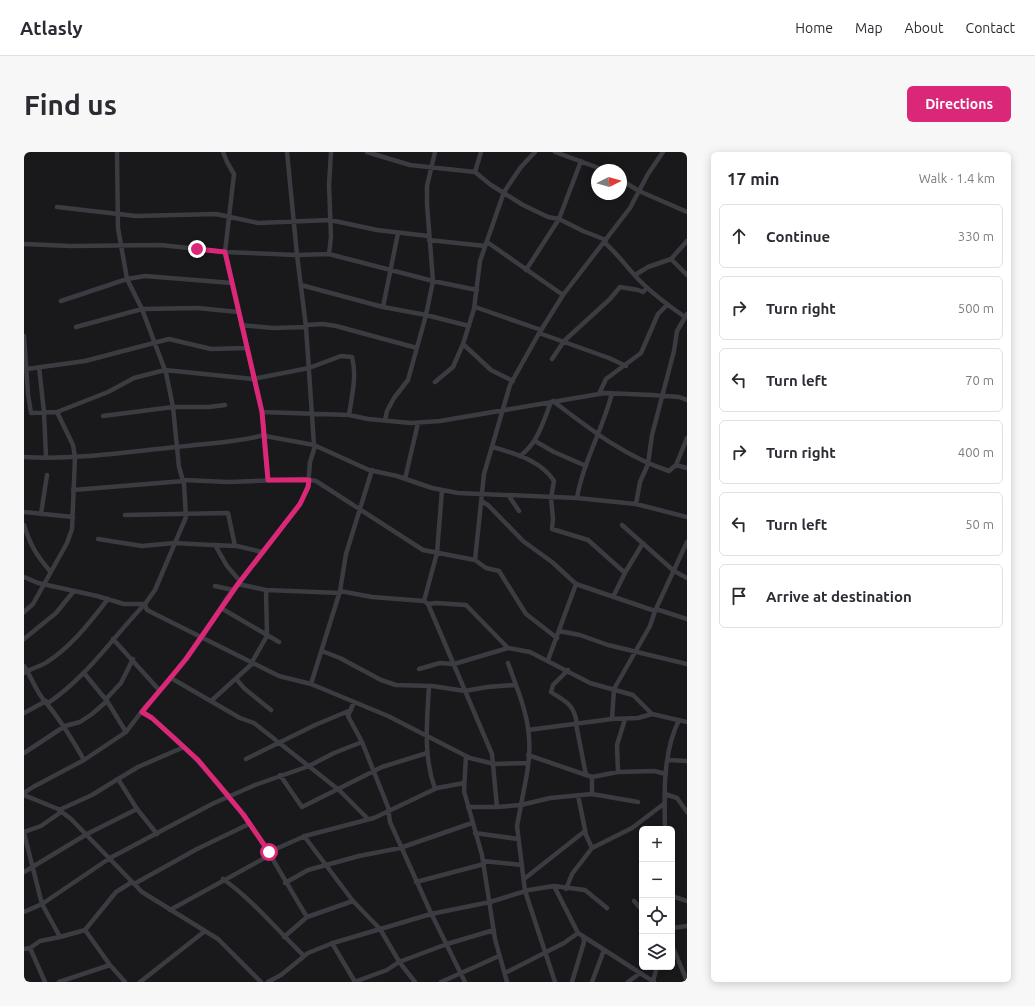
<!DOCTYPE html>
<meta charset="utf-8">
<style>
body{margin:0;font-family:Ubuntu,sans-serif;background:#f7f7f7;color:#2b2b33}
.controls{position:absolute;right:12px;bottom:12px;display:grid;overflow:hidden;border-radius:6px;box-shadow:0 2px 10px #0003}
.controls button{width:36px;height:36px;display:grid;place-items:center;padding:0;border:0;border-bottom:1px solid #e1e1e2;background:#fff;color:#2b2b33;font:20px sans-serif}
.compass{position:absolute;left:567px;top:12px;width:36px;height:36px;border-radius:50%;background:#fff;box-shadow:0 2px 10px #0003;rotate:85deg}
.stop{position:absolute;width:12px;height:12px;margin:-9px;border:3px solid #db2777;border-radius:50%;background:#fff}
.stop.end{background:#db2777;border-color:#fff;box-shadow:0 1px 4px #0008}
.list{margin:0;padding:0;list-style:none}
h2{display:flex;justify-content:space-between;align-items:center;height:52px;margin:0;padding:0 16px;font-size:17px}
h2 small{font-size:13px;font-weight:400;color:#7c7c81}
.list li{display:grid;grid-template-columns:26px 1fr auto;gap:12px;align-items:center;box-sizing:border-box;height:64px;margin:0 8px 8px;padding:0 8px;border:1px solid #e1e1e2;border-radius:6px}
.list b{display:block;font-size:15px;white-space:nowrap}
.list em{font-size:13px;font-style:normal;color:#7c7c81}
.icon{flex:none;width:22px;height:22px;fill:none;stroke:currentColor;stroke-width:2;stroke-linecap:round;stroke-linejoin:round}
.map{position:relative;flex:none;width:663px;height:830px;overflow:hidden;border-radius:6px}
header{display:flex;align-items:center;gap:24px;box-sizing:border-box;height:56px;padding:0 20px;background:#fff;border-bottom:1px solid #e1e1e2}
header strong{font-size:19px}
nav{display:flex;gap:22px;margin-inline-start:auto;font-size:14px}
.intro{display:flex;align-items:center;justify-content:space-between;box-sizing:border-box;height:96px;padding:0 24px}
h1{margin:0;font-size:28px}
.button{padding:10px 18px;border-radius:6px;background:#db2777;color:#fff;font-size:14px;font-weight:700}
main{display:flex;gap:24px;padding:0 24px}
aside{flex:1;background:#fff;border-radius:6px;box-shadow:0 2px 10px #0003}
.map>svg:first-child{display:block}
</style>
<header>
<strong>Atlasly</strong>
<nav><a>Home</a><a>Map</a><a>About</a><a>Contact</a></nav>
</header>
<div class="intro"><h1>Find us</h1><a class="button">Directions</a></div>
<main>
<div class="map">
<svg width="663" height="830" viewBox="0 0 663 830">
<rect width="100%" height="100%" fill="#19191c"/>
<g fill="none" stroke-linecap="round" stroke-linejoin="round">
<path stroke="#3a3c41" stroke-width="4.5" d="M 199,0 L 203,10 L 210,22 L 201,100 L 238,260 L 244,328
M 263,0 L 273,103 L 282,175 L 290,293
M 343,0 L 386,13 L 451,20 L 467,33 L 499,53 L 524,65 L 535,67 L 559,79 L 582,88
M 531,0 L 580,18
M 451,20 L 457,0
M 597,28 L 615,39 L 663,60
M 33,55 L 112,64 L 192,62 L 234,71 L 306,68 L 353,78 L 404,84
M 405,88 L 461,94
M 463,90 L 539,143
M 580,90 C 594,102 604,117 616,129 C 630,143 645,154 661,165
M 0,92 L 47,94 L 137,93 L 201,100 L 273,103 L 305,102 L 409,129 L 453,138
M 305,102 L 307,85 L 305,33 L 307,0
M 647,107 L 663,89
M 502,118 L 535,67 L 557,9
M 611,123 L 624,115 L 647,107 L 663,123
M 277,133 L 359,155 L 402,163 L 445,174
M 37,149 L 103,127 L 121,124 L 208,131
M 359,155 L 374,81
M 451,155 L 517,178
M 217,173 L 249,176 L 282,175
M 282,173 L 299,172 L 312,174 L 393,196
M 52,175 L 118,157 L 173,156 L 215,160
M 515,181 L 585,206 L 602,214
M 0,184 L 4,242 L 7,261 L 33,260 L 84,240 L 110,226 L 141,218 L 229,227 L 285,216 L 317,204 L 328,205 C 333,224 328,243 325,263
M 528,207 L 540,189 L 586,147 L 596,135 L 614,138 L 619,140 L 623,136
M 15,215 L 20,260 L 22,305
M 3,217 L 61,209 L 145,187 L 187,197 L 222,196
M 489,229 L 467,218 L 439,192 L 450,157 L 456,109 L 480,40 L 497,15 L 511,0
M 411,230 L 429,215 L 439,192
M 575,242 L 582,227 L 617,201 L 634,162 L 643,153
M 529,249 C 566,277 601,305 645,319 L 652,313 L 663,286
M 238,260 L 325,263 L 344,267 L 387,271 L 416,269 L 581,241 L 628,243 L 655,245 L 663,248
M 79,264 L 149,255 L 185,255 L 201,253
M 361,268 L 363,259 L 370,246 L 384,228 L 402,163 L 409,129 L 403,52 L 403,34 L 411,0
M 241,284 L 290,293 L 345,318 L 373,324 L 408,336 L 434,341 L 553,346 L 612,352 L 663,365
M 511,289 L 530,300 L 562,314
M 469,295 C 491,302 517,308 530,329 L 527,346 L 529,367 L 528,377 L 564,388 L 601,421
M 496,304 C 514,291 519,270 527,250
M 0,305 C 51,308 102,300 153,295 C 183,291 211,291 240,283
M 652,313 L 663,316
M 381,327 L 394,271
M 160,328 L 204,330 L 280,327 L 292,329 L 399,398 L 451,408
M 49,338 L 160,329
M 485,344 L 495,359
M 553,346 C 559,310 579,277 588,241
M 457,349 L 464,353 L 499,389 L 528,410 L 552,432 L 524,508
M 612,352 L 616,330 L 624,312 L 628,283 L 650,199 L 653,179 L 663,162
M 0,360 L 49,365
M 17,362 L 23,323
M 101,363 L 204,361 L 211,394
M 0,373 C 6,393 13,404 26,419
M 598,373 L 650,419 L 663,426
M 74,387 L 118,394 L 150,391 L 188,393 L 213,394 L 238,400
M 191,393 L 203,414 L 216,429
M 0,425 L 14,431 L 73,444 L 100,452 L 121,452 L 131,438 L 162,365 L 160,332 L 155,315 L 149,255 L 142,221 L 118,157 L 103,127 L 94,76 L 93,0
M 214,432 L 242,438 L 316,441
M 552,432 L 631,459
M 191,434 L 209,438
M 316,439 L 348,445 L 400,449 L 404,452 L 468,602 L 473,655 L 497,653 C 501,631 507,608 505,586 C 504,561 492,534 484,511
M 589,445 L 602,419 L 619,391
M 400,449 L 413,401 L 418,338
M 404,452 L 412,451 L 442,453 L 484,496
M 197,456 L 255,490
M 632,457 L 663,467
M 0,460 L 9,452 L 43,391 L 48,377 L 51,305 L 49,293 L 33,260
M 535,479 L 556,483 L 584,493 L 663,512
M 533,486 L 502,462 L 475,419 L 462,416 L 451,408 L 460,322 L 486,233 L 514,183 L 539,143 L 606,56 L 624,22 L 639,0
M 0,487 L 32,461 L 50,439
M 89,487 L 136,539
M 298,499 L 316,506 L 357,528 L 372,533 L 408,534 L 441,539 L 463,535 L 491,533
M 228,510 L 243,484 L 242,438
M 0,514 C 7,524 11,537 19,547 C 36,567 47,585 60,608
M 395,517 L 416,511 L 430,512 L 484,496 L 506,500 L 566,531 L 609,543 L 628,562 L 663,570
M 544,518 L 529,533 L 527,540 C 542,550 550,552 553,572
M 0,521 C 7,516 16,515 23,510 C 48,494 66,470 84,447
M 60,521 L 83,549 L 102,580
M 147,526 L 216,566 L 230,571 L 315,638 L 344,667
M 212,527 L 221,537 L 247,558
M 287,532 L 316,439 L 322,402 L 348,318
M 405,534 C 403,569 399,604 411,637
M 82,547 L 97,531 L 109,507
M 187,549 L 229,511
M 330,550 L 324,564 L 338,590 L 364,655 L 366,670 L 406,759 L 441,830
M 24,551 C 63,525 89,485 121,452 L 123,458 L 255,524 L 287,532 L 364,564 L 446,606 L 470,612 L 504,611
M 118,559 C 152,583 179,614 206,645
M 0,561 L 22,549
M 588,567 L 590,537 L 626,474 L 631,459 L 663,390
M 552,572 L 562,623
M 504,578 L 588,567 L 614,566 L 628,562
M 0,601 L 41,574 L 56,570 L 68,562 L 83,549
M 504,603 L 568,625 L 594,620 L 630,619 L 642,622
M 442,604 L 440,639 L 458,703 L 471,787 L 483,830
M 222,607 L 291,573 L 327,558
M 645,608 L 663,609
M 594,620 L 593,593 L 601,567
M 256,623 L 278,655 L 358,615 L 403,601
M 94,627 L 114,615 L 160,595
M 0,641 L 9,635 L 60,608 L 102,580 L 121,555 L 142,532 L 162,507 L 178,485 L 203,446 L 276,352 L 284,335 L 286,310 L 291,294
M 568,642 L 568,625
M 641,642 L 653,646 L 663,660
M 0,643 L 34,657 L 47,667 L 118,740 L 194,787 L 237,830
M 554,643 L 562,683 L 568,696
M 205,646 C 237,681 258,725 283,765
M 444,655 L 473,655
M 35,658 L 68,643 L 94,627 L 113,657 L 133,682
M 641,677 C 640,641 639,600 655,568
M 0,680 L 17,674 L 37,660
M 0,681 L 18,752 L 36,785 L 61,778 L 92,740 L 108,730
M 451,681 L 494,687
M 280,684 L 329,749 L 356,777 L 376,811 L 391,830
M 245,700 L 281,684 L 350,666 L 413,636 L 440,631
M 459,709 L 498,713
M 0,720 L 63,682 L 113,657
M 199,727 C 230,749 253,778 280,804
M 500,727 L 561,679
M 392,730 L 460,712
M 261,731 L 284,718 L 335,704 L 376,696 L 448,671
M 110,732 L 173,697 L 225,672
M 530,734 L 554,781
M 542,737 L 548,722 L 568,696 L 608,676 L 641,651
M 648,744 L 663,749
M 610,749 L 618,758
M 146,758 L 246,703
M 0,760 L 18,752 L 86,706 L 188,652 L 231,633 L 285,614 L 310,601 L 338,590
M 648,776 L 663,774
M 61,778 L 86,813 L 101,830
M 260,785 L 283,765 L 329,749
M 308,791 L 331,830
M 6,796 L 21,830
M 648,796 L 650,798 L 663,829
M 0,797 L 6,796 L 16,789 L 36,785
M 481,821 L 540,791 L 554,781 L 630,830
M 629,829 L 633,815
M 35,830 L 86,813
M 116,830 L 181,779
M 244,830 L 257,823 L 284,801 L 309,791 L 407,762 L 466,750 L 505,738 L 530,734 L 561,738 L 583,756
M 330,830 L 363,818 L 375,810 L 423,792 L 470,778
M 417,830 L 475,804
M 531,830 L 501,739 L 493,674 L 497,653 L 526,646 L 568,642 L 614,650
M 548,830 L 560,790 L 559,784
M 568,830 L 580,798
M 604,830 L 616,821"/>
</g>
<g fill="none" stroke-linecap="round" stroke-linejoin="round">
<path stroke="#db2777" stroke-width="5" d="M 173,97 L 201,100 L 238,260 L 244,328 L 285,328 L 284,335 L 276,352 L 214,432 L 162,507 L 118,560 L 128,566 L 174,608 L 219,662 L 245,700"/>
</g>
</svg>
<div class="controls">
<button>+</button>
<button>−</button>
<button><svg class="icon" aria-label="locate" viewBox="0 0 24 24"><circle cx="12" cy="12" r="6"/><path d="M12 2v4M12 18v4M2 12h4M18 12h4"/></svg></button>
<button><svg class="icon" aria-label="layers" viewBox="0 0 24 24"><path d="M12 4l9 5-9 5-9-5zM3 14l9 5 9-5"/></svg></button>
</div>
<svg class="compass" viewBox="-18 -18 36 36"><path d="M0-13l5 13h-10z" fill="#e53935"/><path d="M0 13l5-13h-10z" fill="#7c7c81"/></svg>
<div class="stop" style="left:245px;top:700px"></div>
<div class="stop end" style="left:173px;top:97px"></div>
</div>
<aside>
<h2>17 min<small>Walk · 1.4 km</small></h2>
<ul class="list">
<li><svg class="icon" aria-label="ahead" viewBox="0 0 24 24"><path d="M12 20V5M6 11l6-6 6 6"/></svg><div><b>Continue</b></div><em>330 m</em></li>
<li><svg class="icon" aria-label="right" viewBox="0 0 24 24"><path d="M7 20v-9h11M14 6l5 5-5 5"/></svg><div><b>Turn right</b></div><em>500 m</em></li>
<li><svg class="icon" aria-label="left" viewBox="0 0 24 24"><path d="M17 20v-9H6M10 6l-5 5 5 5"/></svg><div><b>Turn left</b></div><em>70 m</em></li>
<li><svg class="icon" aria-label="right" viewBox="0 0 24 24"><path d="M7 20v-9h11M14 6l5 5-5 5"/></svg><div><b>Turn right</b></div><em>400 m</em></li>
<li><svg class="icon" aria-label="left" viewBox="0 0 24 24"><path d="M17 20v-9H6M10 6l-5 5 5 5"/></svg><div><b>Turn left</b></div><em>50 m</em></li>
<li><svg class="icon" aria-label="arrive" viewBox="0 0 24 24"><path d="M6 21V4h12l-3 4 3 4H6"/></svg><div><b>Arrive at destination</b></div></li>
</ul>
</aside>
</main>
